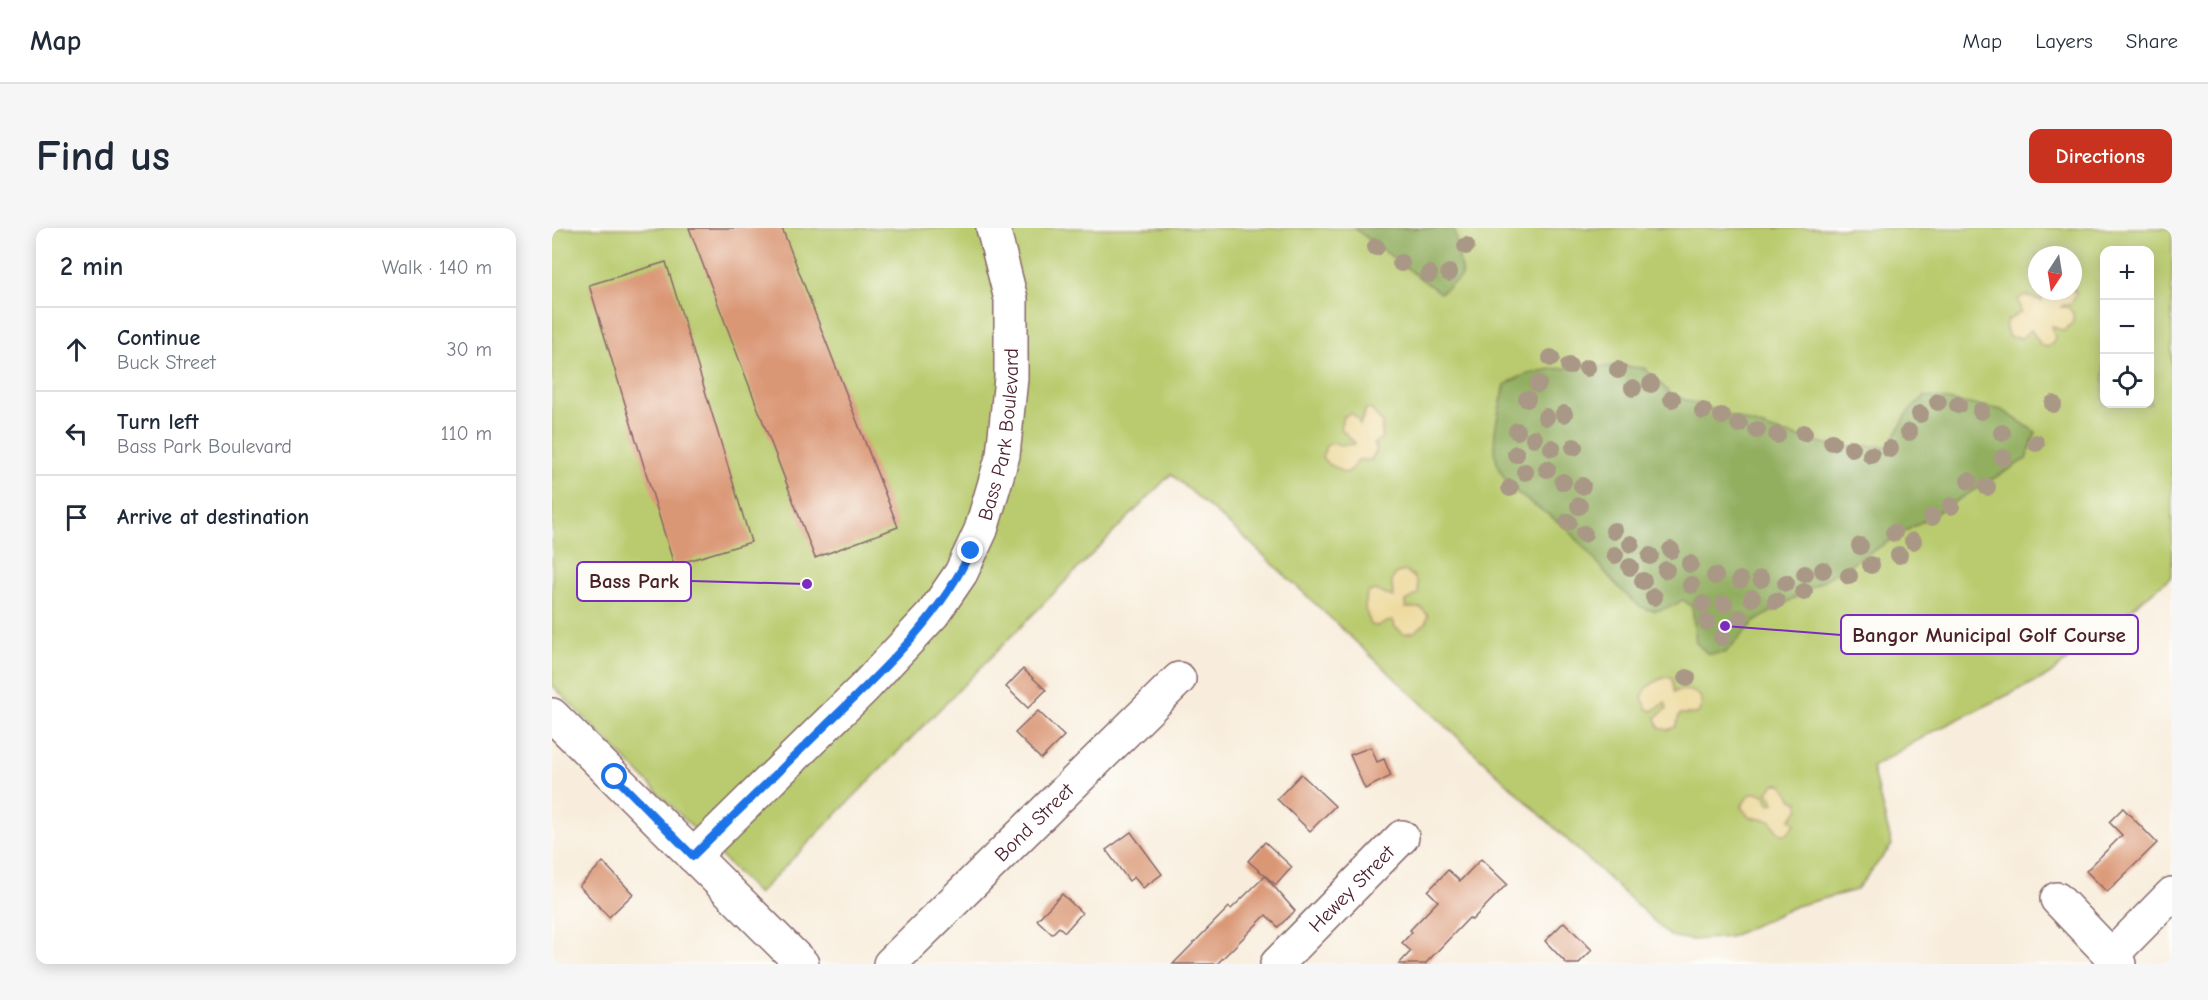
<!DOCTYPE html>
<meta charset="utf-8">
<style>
body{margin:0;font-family:"Comic Neue",sans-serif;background:#f6f6f7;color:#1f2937}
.controls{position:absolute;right:18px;top:18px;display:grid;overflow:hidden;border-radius:12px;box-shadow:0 3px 15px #0003}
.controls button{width:54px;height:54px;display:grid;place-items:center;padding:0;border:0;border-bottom:2px solid #e0e1e3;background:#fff;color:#1f2937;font:30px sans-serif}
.compass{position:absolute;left:1476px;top:18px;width:54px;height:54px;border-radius:50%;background:#fff;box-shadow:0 3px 15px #0003;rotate:192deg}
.stop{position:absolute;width:18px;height:18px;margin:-14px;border:4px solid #1a73e8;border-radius:50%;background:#fff}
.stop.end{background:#1a73e8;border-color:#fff;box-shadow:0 2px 6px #0008}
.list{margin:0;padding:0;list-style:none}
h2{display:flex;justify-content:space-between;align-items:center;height:78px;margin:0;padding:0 24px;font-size:26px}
h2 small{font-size:20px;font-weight:400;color:#747a83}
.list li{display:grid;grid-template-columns:39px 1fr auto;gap:18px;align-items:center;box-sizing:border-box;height:84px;padding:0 24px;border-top:2px solid #e0e1e3}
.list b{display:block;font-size:22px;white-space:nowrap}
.list p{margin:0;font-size:20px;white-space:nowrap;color:#747a83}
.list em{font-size:20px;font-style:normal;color:#747a83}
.icon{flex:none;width:33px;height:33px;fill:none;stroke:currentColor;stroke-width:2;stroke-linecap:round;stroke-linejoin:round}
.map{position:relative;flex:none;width:1620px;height:736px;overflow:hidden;border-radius:12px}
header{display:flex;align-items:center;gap:36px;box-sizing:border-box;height:84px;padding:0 30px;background:#fff;border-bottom:2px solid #e0e1e3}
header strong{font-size:28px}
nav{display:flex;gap:33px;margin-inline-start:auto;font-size:21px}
.intro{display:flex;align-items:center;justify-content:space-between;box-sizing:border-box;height:144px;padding:0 36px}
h1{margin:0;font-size:42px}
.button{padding:15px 27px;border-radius:12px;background:#c8321e;color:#fff;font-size:21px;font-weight:700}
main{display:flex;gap:36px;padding:0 36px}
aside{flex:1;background:#fff;border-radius:12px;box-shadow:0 3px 15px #0003}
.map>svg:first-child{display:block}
</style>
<header>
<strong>Map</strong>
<nav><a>Map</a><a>Layers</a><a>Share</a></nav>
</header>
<div class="intro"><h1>Find us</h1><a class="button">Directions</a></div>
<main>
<aside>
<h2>2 min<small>Walk · 140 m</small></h2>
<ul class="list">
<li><svg class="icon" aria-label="ahead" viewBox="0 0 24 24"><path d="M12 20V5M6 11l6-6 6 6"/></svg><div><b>Continue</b><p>Buck Street</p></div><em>30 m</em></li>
<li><svg class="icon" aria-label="left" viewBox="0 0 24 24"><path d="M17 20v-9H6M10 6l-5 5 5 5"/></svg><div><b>Turn left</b><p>Bass Park Boulevard</p></div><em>110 m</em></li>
<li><svg class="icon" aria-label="arrive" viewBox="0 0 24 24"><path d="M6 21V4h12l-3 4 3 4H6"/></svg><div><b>Arrive at destination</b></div></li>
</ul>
</aside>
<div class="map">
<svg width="1620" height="736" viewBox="0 0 1620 736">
<rect width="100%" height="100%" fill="#fdfcf7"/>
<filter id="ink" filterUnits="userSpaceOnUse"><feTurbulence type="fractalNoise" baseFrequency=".0167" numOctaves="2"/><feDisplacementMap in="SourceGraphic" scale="12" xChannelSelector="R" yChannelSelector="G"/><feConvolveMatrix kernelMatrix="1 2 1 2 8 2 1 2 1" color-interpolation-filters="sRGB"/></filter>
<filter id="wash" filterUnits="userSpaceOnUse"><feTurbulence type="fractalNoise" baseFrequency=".008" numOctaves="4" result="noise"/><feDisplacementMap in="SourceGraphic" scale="24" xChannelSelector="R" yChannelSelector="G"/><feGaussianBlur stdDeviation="1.35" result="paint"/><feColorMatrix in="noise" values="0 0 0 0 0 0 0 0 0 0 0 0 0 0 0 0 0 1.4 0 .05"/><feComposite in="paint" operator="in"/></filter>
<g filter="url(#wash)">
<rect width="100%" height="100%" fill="#f8eddc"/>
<path fill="#b9cb6e" stroke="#82754c" stroke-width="1.5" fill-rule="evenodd" d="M 0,0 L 1620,0 L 1620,348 L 1497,447 L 1380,504 L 1320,539 L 1340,617 L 1304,662 L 1244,678 L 1178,709 L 1140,712 L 1118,708 L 694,311 L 619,246 L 206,666 L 0,457 ZM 1552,22 L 1598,22 L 1598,176 L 1552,176 ZM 1485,27 L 1521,27 L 1521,63 L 1485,63 Z"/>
<path fill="#92af61" stroke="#6e6746" stroke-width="1.5" d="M 802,0 L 902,0 L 910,48 L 888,65 Z
M 1066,138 L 1092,140 L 1120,167 L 1222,203 L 1287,219 L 1337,218 L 1356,184 L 1373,168 L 1450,182 L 1484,204 L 1474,231 L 1202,394 L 1173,425 L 1156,426 L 1144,415 L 1140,379 L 1131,372 C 1122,378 1109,384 1097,382 C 1076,378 1035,320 1016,302 C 994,281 957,269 946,238 C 937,212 947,184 953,157 C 983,136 1030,140 1066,138 Z"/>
<path fill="#eeda9e" stroke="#9c7c64" stroke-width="1.5" d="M 1521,57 L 1524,66 L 1520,74 L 1508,79 L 1516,79 L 1521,85 L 1521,94 L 1512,103 L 1499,98 L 1503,109 L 1501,115 L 1495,119 L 1489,117 L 1479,102 L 1469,110 L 1457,109 L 1453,98 L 1456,92 L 1469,84 L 1466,72 L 1472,67 L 1490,73 L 1489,63 L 1521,63 Z
M 814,181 L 820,182 L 830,195 L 830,210 L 822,215 L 825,222 L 819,232 L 806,232 L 798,243 L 791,245 C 785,237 776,239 770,230 L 774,218 L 780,215 L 788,217 L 804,216 L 788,200 L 791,189 L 799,185 L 805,190 L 808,197 Z
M 854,343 C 864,349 867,354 866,366 L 854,373 L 853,380 L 869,380 L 876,387 L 874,395 L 862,404 L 852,406 L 843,399 L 841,392 L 825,398 L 819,397 L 813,381 L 815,365 L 822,362 L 841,369 C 841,358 837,355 844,345 Z
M 1111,449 L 1120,450 L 1122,464 C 1138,458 1160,468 1145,486 L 1128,486 L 1123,499 L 1116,502 L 1107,500 L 1104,490 L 1115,480 L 1113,475 L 1100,483 L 1095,481 L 1090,469 L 1095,459 Z
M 1222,556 L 1230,556 L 1240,571 L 1246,574 L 1247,581 L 1238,591 L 1243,596 L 1235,606 C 1225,607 1224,601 1219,593 L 1197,589 L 1189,579 L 1197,567 L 1204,565 L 1213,567 L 1218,577 L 1222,575 L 1216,563 Z"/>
<g id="blocks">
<path fill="#da9776" d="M 137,0 L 230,0 L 346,299 L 263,330 Z
M 114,34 L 199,314 L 122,337 L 37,57 Z
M 471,441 L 494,462 L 476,480 L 454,459 Z
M 486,483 L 512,508 L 489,531 L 463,505 Z
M 819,519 L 825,534 L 832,531 L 839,548 L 813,561 L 798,527 Z
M 749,546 L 783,578 L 758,603 L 725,571 Z
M 1571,580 L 1605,615 L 1555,664 L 1534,643 L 1570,607 L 1557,594 Z
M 579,604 L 610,646 L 591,660 L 582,649 L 577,653 L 554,622 Z
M 713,614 L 740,639 L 724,657 L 696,633 Z
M 929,631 L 955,656 L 920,692 L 917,690 L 873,736 L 847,736 L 859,723 L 850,715 L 860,704 L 858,702 L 886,673 L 876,663 L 896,642 L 908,653 Z
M 51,634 L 81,666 L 57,689 L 27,658 Z
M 713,648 L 743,683 L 726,699 L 714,687 L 665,736 L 621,736 L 677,679 L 679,681 Z
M 510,666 L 530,685 L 513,704 L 507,699 L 500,706 L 485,692 Z
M 1012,694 L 1040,722 L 1026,736 L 1015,736 L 993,713 Z"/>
</g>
</g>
<g filter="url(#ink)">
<use href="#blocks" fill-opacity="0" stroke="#876769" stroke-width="1.5"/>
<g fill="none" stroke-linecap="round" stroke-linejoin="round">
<g stroke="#876769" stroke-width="36">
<g id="minor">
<path d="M 0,487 L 250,736"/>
<path id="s1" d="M 141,628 L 312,460 L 381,386 L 409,345 L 429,302 L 451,227 L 459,150 L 459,71 L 441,0"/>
<path d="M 1505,671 L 1567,736"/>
<path d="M 1559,728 L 1620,666"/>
<path id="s2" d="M 338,736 L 627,451"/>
<path id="s3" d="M 725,736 L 850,609"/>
</g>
</g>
<use href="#minor" stroke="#fff" stroke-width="33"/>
</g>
<g fill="#aa9886">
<circle cx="914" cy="18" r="9"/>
<circle cx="824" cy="19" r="9"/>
<circle cx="849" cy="35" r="9"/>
<circle cx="897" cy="45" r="9"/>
<circle cx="877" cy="46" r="9"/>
<circle cx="999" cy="130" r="9"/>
<circle cx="1017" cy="138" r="9"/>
<circle cx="1035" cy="140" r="9"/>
<circle cx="1066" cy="142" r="9"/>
<circle cx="986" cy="156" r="9"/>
<circle cx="1099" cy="156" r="9"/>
<circle cx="1081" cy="160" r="9"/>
<circle cx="975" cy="171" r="9"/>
<circle cx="1120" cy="171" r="9"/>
<circle cx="1386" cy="174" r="9"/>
<circle cx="1501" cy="176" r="9"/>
<circle cx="1406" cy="177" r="9"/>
<circle cx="1151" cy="183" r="9"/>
<circle cx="1429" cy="183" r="9"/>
<circle cx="1012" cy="186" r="9"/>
<circle cx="1368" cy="186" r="9"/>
<circle cx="1170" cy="188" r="9"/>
<circle cx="994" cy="189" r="9"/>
<circle cx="1187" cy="196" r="9"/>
<circle cx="1205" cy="202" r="9"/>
<circle cx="965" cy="203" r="9"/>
<circle cx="1357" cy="204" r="9"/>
<circle cx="1252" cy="205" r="9"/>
<circle cx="1450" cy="205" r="9"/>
<circle cx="1225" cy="207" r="9"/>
<circle cx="982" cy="210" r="9"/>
<circle cx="1280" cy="214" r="9"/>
<circle cx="1484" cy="215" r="9"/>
<circle cx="1022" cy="219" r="9"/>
<circle cx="1000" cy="220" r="9"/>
<circle cx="1300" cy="220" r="9"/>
<circle cx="1338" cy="221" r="9"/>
<circle cx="964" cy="226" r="9"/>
<circle cx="1319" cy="227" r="9"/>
<circle cx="1451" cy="230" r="9"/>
<circle cx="995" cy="241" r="9"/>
<circle cx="973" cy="244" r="9"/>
<circle cx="1417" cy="253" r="9"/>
<circle cx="1011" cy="254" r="9"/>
<circle cx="1030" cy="258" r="9"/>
<circle cx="1435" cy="259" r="9"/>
<circle cx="958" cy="260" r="9"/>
<circle cx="1027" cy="278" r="9"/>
<circle cx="1399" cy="278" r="9"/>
<circle cx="1380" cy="289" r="9"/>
<circle cx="1016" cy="294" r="9"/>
<circle cx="1062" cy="303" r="9"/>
<circle cx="1342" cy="305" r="9"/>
<circle cx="1032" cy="306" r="9"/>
<circle cx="1361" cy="313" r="9"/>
<circle cx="1079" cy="316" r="9"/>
<circle cx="1308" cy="318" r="9"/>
<circle cx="1119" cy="322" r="9"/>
<circle cx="1063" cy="327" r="9"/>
<circle cx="1347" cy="327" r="9"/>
<circle cx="1098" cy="328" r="9"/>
<circle cx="1138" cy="336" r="9"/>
<circle cx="1319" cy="337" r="9"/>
<circle cx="1078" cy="339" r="9"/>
<circle cx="1114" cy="342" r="9"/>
<circle cx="1271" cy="342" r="9"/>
<circle cx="1253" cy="346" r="9"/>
<circle cx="1163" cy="348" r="9"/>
<circle cx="1297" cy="348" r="9"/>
<circle cx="1209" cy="351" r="9"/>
<circle cx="1188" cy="352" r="9"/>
<circle cx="1091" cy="353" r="9"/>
<circle cx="1234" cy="355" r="9"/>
<circle cx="1139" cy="357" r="9"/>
<circle cx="1252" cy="364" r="9"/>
<circle cx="1102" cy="369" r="9"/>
<circle cx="1200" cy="370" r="9"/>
<circle cx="1224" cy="373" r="9"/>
<circle cx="1151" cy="376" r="9"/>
<circle cx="1172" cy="376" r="9"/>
<circle cx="1188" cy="390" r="9"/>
<circle cx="1155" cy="394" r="9"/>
<circle cx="1170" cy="409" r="9"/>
<circle cx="1135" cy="450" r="9"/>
</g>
</g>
<g fill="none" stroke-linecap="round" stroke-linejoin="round" filter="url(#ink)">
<path stroke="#1a73e8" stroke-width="8" d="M 63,549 L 141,628 C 184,585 227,543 271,500 C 325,447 386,393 419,323"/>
</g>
<g text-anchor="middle" stroke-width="6" stroke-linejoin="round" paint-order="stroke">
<g font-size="20" fill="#4a1f2b" stroke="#fdfcf7">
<text dy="7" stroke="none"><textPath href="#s1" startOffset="536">Bass Park Boulevard</textPath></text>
<text dy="7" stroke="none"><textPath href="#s2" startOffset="202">Bond Street</textPath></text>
<text dy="7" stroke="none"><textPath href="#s3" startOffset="106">Hewey Street</textPath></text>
</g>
</g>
<path fill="none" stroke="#7b2cbf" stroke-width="2" d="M255 356L139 353M1173 398L1289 407"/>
<g fill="#7b2cbf" stroke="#fdfcf7" stroke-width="2">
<circle cx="255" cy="356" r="6"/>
<circle cx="1173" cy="398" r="6"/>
</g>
<g fill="#fdfcf7" stroke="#7b2cbf" stroke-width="2">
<rect x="25" y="334" width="114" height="39" rx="6"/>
<rect x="1289" y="387" width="297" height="39" rx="6"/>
</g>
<g font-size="21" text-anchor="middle" font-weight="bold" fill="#4a1f2b">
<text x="82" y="360">Bass Park</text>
<text x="1437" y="414">Bangor Municipal Golf Course</text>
</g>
</svg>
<div class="controls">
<button>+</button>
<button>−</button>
<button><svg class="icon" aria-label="locate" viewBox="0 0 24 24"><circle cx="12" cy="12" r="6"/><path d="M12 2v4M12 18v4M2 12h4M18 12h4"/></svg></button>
</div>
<svg class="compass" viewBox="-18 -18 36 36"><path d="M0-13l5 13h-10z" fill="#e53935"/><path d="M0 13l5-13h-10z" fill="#747a83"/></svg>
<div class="stop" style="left:63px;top:549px"></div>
<div class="stop end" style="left:419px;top:323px"></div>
</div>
</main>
